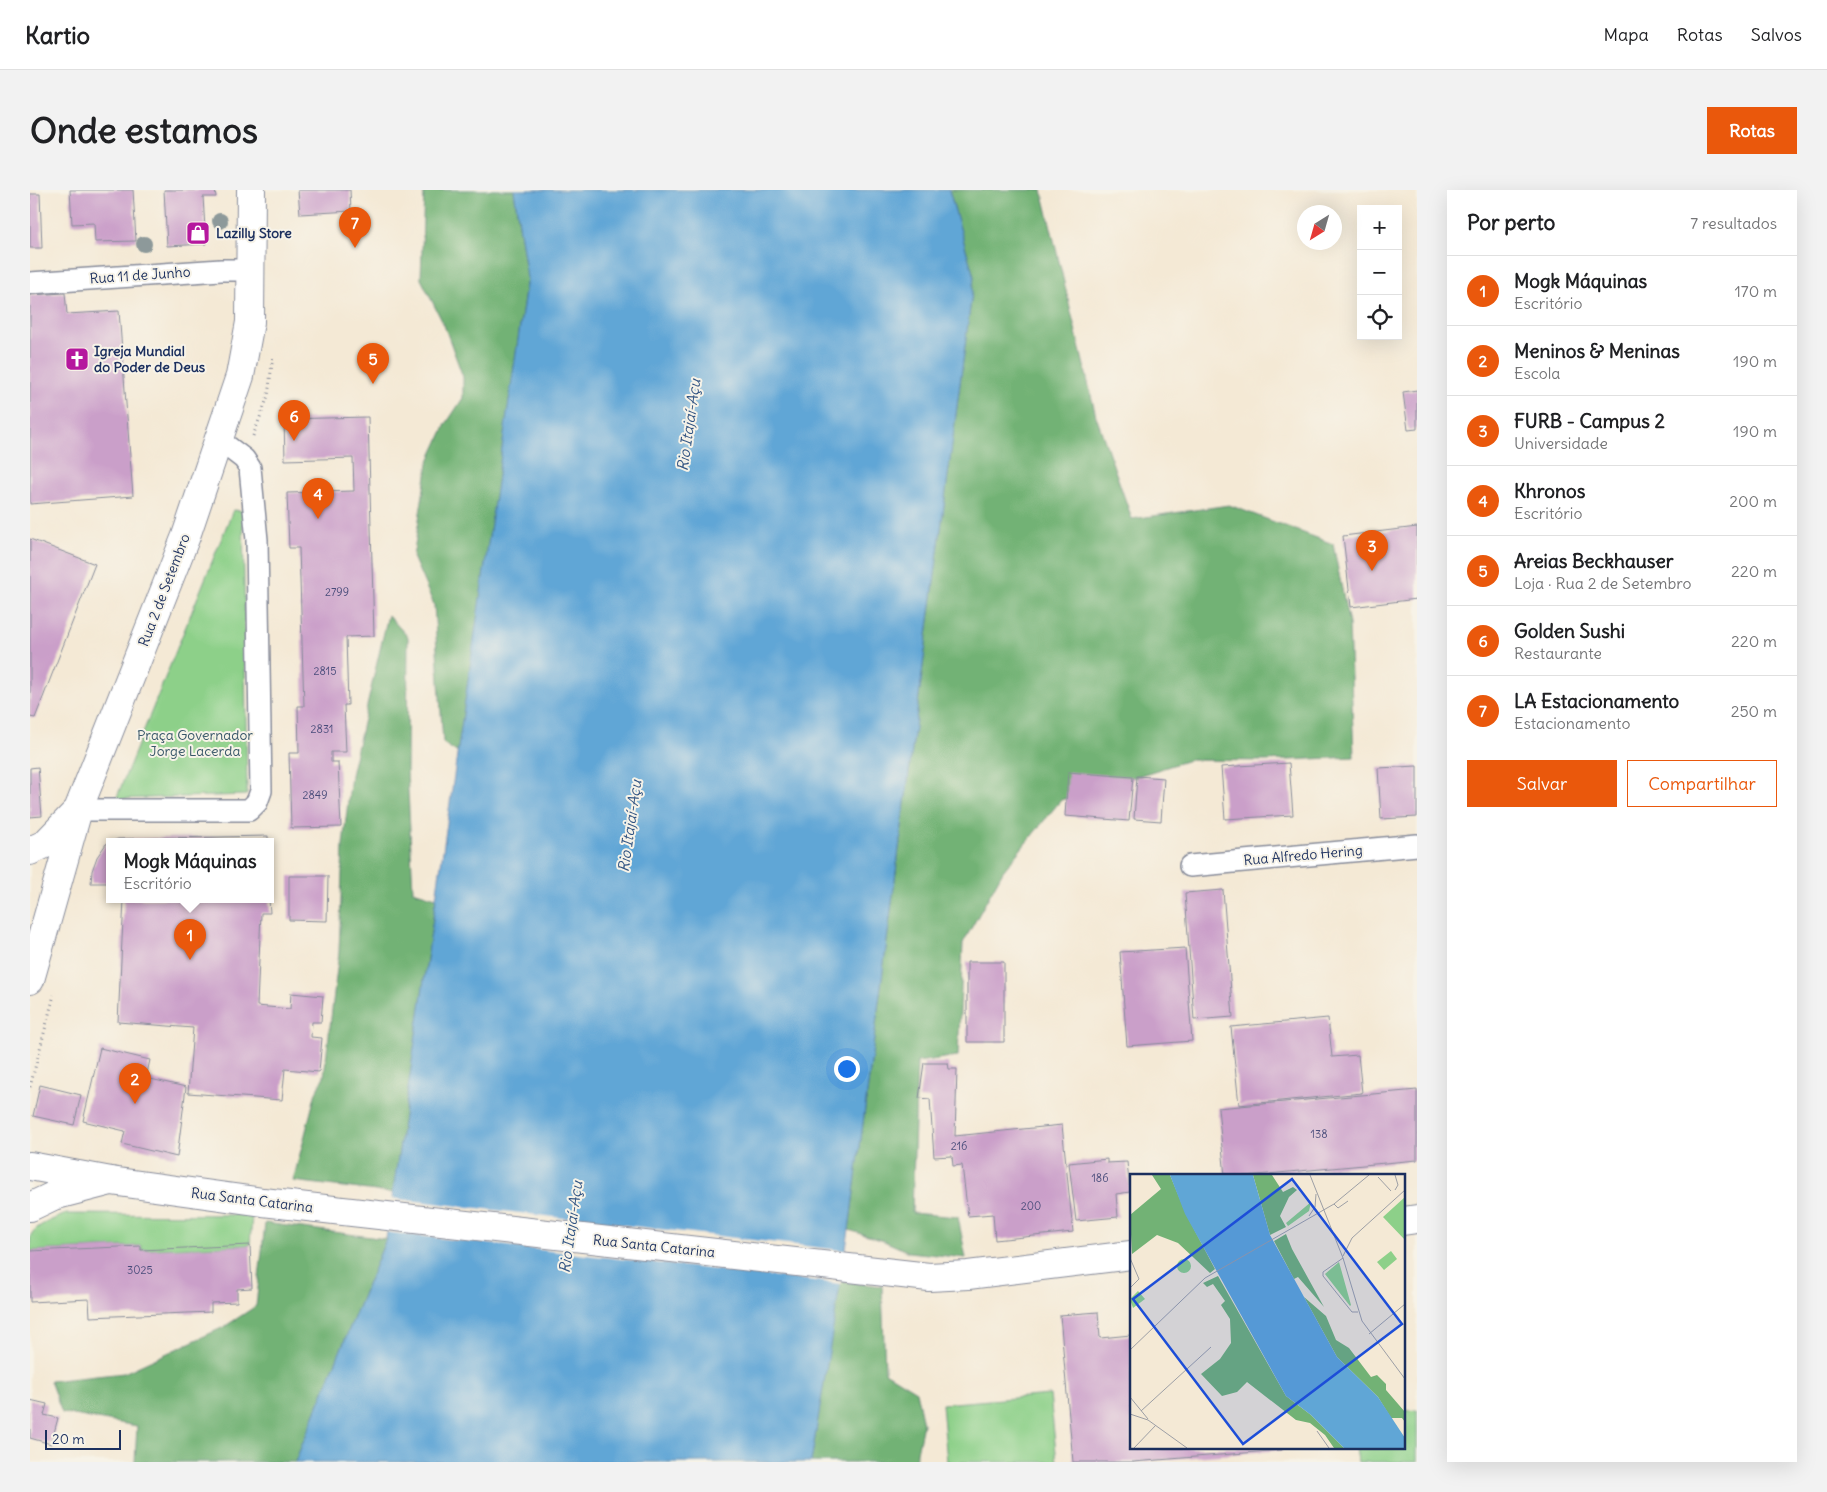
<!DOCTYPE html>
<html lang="pt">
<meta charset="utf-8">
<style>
body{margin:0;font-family:Delius,sans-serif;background:#f2f2f2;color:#202124}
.controls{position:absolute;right:15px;top:15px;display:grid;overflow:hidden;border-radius:0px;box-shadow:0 5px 20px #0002}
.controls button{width:45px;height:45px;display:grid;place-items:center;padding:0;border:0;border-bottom:1px solid #e0e0e0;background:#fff;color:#202124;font:25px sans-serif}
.compass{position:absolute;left:1267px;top:15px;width:45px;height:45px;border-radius:50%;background:#fff;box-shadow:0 5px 20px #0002;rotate:217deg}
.scale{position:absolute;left:15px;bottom:12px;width:76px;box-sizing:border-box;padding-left:5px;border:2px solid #1b2f5e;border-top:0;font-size:14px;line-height:18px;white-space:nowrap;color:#1b2f5e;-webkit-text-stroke:4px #f7f3e8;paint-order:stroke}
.you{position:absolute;left:816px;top:878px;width:18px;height:18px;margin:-12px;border:4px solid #fff;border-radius:50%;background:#1a73e8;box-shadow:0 0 0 8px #1a73e833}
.badge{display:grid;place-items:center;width:32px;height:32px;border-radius:50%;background:#ea580c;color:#fff;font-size:16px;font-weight:700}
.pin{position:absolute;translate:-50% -41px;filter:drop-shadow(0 1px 2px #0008)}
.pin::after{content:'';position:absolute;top:26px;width:18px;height:15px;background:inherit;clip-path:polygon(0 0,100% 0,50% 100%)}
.popup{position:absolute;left:76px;top:648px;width:168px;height:65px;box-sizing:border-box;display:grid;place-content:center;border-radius:0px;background:#fff;filter:drop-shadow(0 1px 4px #0005);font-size:16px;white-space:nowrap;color:#757577}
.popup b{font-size:19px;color:#202124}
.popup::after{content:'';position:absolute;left:50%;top:100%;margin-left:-10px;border:10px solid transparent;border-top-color:#fff}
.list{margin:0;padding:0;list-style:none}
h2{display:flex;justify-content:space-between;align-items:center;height:65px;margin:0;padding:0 20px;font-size:21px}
h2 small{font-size:16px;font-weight:400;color:#757577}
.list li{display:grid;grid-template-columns:32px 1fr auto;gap:15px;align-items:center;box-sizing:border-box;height:70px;padding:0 20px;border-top:1px solid #e0e0e0}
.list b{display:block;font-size:19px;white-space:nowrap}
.list p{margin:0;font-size:16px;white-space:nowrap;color:#757577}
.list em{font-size:16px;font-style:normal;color:#757577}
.actions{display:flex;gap:10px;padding:15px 20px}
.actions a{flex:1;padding:11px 0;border:1px solid #ea580c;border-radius:0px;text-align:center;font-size:18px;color:#ea580c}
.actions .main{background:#ea580c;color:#fff}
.icon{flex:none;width:28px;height:28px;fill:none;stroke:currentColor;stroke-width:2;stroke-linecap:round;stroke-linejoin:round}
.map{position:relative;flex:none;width:1387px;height:1272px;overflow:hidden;border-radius:0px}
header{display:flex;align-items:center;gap:30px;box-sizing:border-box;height:70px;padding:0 25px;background:#fff;border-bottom:1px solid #e0e0e0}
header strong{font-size:24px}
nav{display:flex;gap:28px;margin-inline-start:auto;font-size:18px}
.intro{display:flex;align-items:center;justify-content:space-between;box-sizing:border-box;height:120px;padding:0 30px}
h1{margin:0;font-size:35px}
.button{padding:12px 22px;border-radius:0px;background:#ea580c;color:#fff;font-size:18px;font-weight:700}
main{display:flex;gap:30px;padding:0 30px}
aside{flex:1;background:#fff;border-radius:0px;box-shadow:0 5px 20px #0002}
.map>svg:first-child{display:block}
</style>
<header>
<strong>Kartio</strong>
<nav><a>Mapa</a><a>Rotas</a><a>Salvos</a></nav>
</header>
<div class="intro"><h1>Onde estamos</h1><a class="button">Rotas</a></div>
<main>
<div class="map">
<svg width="1387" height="1272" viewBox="0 0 1387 1272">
<rect width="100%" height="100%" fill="#f7f3e8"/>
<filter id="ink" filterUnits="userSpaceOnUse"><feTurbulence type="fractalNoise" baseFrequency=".02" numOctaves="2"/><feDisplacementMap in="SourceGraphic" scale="10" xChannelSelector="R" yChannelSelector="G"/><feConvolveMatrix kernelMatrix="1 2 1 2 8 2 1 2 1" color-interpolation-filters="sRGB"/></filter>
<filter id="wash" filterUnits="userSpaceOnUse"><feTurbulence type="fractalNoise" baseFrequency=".0096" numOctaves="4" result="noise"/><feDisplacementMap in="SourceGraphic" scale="20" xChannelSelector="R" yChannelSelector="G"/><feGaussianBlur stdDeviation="1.12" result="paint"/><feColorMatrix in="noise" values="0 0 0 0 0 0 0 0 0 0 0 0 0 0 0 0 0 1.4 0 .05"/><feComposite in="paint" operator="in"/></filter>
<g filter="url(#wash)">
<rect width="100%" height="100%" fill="#f4e9d5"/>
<path fill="#8dd089" stroke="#548074" d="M 203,320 L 213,321 L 217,605 L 86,609 Z
M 36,1024 L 222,1025 L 220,1055 L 111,1060 L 111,1056 L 0,1061 C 0,1057 0,1049 1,1045 C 5,1035 27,1028 36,1024 Z
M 1020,1205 L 1027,1272 L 917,1272 L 912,1214 Z
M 1387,1220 L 1387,1272 L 1328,1272 L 1326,1258 L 1373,1258 L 1373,1221 Z"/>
<path fill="#72b275" stroke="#46706a" d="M 394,0 L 484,0 L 497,88 L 428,563 L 413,553 L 404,415 L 383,367 L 398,273 L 416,234 L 433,208 L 433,187 L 414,135 L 391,89 Z
M 919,0 L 1012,0 L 1066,226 L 1102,329 L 1199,315 L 1303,354 L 1319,434 L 1324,567 L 1235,571 L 1159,570 L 1031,610 L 973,681 L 933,753 L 928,866 L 887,872 L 882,1023 L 928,1027 L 936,1068 L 879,1062 L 854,1051 L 819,1040 L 944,87 Z
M 358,425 L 378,447 L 377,580 L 383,701 L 406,708 L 363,1003 L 263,991 L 286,902 L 294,886 L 309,762 L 313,655 L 321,585 Z
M 235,1033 L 356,1049 L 265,1272 L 105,1272 L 107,1236 L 32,1223 L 20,1191 L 94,1183 L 194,1137 L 226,1116 Z
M 810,1091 L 852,1096 L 855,1182 L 886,1201 L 893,1234 L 885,1272 L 781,1272 Z"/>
<path fill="#60a6d6" stroke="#3e6a9a" d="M 484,0 L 919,0 L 944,87 L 819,1040 L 781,1272 L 265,1272 L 356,1049 L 497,88 Z"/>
<path fill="#f4e9d5" d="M 360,1008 L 818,1061 L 812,1094 L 355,1042 Z"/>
<g id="blocks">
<path fill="#ca9fc9" d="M 40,0 L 103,0 L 106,51 L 65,52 L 64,33 L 42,34 Z
M 134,0 L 185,0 L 186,7 L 173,7 L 176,54 L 137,56 Z
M 268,0 L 320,0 L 321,21 L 270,24 Z
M 0,4 L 10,4 L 12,58 L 0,58 Z
M 35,103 L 37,124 L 89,121 L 103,306 L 0,314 L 0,105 Z
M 1387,200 L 1387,239 L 1378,240 L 1373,202 Z
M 338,227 L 344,446 L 316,447 L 318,515 L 314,515 L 316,562 L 301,562 L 301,572 L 308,572 L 311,637 L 261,638 L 259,563 L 269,563 L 268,516 L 274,516 L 269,358 L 259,358 L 257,303 L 324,301 L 323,268 L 255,270 L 254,229 Z
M 1387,337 L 1387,409 L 1321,417 L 1313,346 Z
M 0,349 L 65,374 L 5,528 L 0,527 Z
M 1259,573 L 1263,625 L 1195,629 L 1191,577 Z
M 1387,576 L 1387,627 L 1351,629 L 1348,578 Z
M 8,577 L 12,626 L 0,627 L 0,578 Z
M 1038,582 L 1103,587 L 1099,631 L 1035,626 Z
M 1107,586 L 1134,588 L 1131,631 L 1104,629 Z
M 238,646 L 238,651 L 83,651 L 88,649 Z
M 80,653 L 80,693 L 61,693 L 62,681 L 67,667 L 76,654 Z
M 259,686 L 298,686 L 297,731 L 259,730 Z
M 1193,700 L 1203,827 L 1164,830 L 1155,703 Z
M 94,709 L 239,709 L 240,723 L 231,723 L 227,816 L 260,819 L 261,803 L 293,806 L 291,832 L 282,832 L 281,847 L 292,848 L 289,882 L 255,879 L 252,910 L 158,903 L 163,838 L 88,832 Z
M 1155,758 L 1162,851 L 1097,856 L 1090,762 Z
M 937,772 L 974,772 L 974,852 L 937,852 Z
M 1298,828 L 1302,867 L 1328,865 L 1332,903 L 1209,915 L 1201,837 Z
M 70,858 L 120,870 L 116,888 L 156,897 L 147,967 L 92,954 L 95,941 L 53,931 Z
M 894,873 L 918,873 L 919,879 L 927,879 L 925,946 L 1032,935 L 1043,1042 L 965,1050 L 963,1024 L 938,1026 L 932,975 L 923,976 L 922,966 L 904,967 L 900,909 L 889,908 Z
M 10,895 L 51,905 L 44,935 L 3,926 Z
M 1387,900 L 1387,970 L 1216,986 L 1195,986 L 1188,918 Z
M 1077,969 L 1077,973 L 1097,972 L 1100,1002 L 1086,1004 L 1088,1027 L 1046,1031 L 1039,973 Z
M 220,1055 L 222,1098 L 207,1099 L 207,1112 L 181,1113 L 181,1122 L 60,1127 L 59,1109 L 0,1112 L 0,1061 L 111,1056 L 111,1060 Z
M 1068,1122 L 1070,1148 L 1101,1145 L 1101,1258 L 1252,1258 L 1252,1260 L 1103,1272 L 1043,1272 L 1030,1125 Z
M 0,1210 L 17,1214 L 14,1225 L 28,1228 L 21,1254 L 0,1248 Z"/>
</g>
</g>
<g filter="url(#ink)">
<use href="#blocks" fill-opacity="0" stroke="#888c9a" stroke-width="1"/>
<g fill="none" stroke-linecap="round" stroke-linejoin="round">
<g stroke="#888c9a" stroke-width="24">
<path id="street" d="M 0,93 L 191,80 L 221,80
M 48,620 L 219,620 L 227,612 L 231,601 L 227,350 L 220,278 L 214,269 L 189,250
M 1160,676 L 1387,655"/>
</g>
<g stroke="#888c9a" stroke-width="30">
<path id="secondary" d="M 0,976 L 81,991 L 233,1012 L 899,1087 L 938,1085 L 1101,1065
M 1373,1031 L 1387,1029"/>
</g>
<g stroke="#888c9a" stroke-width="30">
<path id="primary" d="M 0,661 L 15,654 L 45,623
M 0,790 L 48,620 L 156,346 L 210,186 L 220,132 L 221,0
M 0,1017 L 23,1006 L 81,991"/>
</g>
<path stroke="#888c9a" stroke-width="3" stroke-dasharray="1 4" stroke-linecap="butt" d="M 223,246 L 238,206 L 243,165
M 0,897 L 24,805"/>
<use href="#street" stroke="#fff" stroke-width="21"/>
<use href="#secondary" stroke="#fff" stroke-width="28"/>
<use href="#primary" stroke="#fff" stroke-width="28"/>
</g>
<g fill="#8d999a">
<circle cx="190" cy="31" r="8"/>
<circle cx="114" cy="54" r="8"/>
</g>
</g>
<defs>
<g id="shop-square" transform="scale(1.25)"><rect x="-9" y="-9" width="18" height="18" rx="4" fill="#b5179e" stroke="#f7f3e8"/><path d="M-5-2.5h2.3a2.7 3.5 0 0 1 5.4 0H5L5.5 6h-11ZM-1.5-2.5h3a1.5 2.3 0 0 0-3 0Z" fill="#fff"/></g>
<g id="church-square" transform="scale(1.25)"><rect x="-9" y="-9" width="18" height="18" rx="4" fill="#b5179e" stroke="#f7f3e8"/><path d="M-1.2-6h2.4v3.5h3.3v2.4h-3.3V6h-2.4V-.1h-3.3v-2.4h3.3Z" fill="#fff"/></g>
</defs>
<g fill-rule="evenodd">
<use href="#shop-square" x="168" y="43"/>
<use href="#church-square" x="47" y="169"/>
</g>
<g text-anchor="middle" stroke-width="4" stroke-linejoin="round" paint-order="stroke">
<g font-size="11" fill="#474b79">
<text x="307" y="406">2799</text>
<text x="295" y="485">2815</text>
<text x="292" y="543">2831</text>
<text x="285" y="609">2849</text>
<text x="1289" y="948">138</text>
<text x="929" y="960">216</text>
<text x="1070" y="992">186</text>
<text x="1001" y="1020">200</text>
<text x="110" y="1084">3025</text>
</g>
<g font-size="14" font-weight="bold" fill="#1b2f5e" stroke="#f7f3e8" text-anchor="start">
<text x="186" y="48">Lazilly Store</text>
<text x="64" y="166">Igreja Mundial<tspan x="64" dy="16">do Poder de Deus</tspan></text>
</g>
<g font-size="14" fill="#1b2f5e" stroke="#f7f3e8">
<text transform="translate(110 85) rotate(-4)" y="5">Rua 11 de Junho</text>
<text transform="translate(134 400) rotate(-69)" y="5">Rua 2 de Setembro</text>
<text transform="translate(1273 665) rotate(-5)" y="5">Rua Alfredo Hering</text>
<text transform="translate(222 1010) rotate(7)" y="5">Rua Santa Catarina</text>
<text transform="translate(624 1056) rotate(6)" y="5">Rua Santa Catarina</text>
</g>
<g font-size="14" fill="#385769" stroke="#f7f3e8">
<text x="165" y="550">Praça Governador<tspan x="165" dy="16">Jorge Lacerda</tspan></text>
</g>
<g font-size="15" font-style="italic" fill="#305382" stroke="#f7f3e8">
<text transform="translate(659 235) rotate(-82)" y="5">Rio Itajaí-Açu</text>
<text transform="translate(600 636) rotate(-82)" y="5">Rio Itajaí-Açu</text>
<text transform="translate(541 1037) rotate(-82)" y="5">Rio Itajaí-Açu</text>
</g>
</g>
<g transform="translate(1100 984)">
<rect width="275" height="275" fill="#f4e9d5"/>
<path d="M 275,23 L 275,66 L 253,43 ZM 181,28 L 179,37 L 158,52 L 156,49 ZM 261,77 L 267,85 L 254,96 L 247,88 ZM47 92a7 7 0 1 1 14 0a7 7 0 1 1-14 0ZM 209,88 L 221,131 L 220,132 L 195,100 ZM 8,117 L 15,125 L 3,134 L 0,125 Z" fill="#8dd089"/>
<path d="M 22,1 L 40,1 L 56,40 L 85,95 L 80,99 L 48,69 L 27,61 L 2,80 L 0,41 L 31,15 ZM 123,1 L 142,1 L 153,18 L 163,13 L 167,16 L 159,23 L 150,42 L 156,53 L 140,61 ZM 156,60 L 162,75 L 194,133 L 168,103 L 164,105 L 144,67 ZM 88,102 L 156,222 L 181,241 L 214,274 L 204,274 L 195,261 L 180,249 L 166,246 L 117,208 L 107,218 L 92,222 L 71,200 L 90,185 L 101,169 L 100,145 L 91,131 L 95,127 L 83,110 L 77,113 L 73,109 ZM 174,123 L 196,142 L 206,166 L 219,174 L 241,203 L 247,201 L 256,210 L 256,216 L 275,238 L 275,248 L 272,244 L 261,244 L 248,223 L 207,183 Z" fill="#72b275"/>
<path d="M 40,1 L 123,1 L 140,61 L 207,183 L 248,223 L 275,264 L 275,274 L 214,274 L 181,241 L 156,222 L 55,40 Z" fill="#60a6d6"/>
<path fill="none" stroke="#9d9fa5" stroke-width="1" d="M 180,1 L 213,84 L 232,147 L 275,205M 265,1 L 268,11 L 265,16M 248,3 L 261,17M 204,30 L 208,34 L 218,27M 179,42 L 185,33 L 186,20M 213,82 L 222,64 L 275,16M 0,84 L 9,105 L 0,114M 213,84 L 193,98 L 193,102 L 222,138 L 228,138M 239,160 L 275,130M 0,176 L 75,104 L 204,30 L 239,1M 0,223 L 18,245M 11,237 L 81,173M 0,240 L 18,246 L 57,274M 187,257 L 199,274M 4,274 L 26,251"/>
<path fill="#1d4ed8" fill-opacity="0.15" stroke="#1d4ed8" stroke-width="2.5" d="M 162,5 L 272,150 L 113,270 L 3,125 Z"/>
<rect width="275" height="275" fill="none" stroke="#1b2f5e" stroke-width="2.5"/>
</g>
</svg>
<div class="controls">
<button>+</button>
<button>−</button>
<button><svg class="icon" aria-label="locate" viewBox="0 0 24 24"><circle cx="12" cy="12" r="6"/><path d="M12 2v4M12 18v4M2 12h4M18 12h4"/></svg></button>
</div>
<svg class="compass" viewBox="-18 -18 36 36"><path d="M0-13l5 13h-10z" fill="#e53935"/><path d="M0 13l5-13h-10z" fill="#757577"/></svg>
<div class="scale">20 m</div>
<div class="you"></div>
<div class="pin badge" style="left:160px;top:770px">1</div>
<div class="popup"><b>Mogk Máquinas</b>Escritório</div>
<div class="pin badge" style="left:105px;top:914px">2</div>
<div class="pin badge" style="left:1342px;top:381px">3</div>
<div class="pin badge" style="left:288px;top:329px">4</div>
<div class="pin badge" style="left:343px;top:194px">5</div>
<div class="pin badge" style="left:264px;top:251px">6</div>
<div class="pin badge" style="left:325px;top:58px">7</div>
</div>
<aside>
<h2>Por perto<small>7 resultados</small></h2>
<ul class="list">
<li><span class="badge">1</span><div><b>Mogk Máquinas</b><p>Escritório</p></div><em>170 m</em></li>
<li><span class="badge">2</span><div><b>Meninos &amp; Meninas</b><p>Escola</p></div><em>190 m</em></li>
<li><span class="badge">3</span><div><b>FURB - Campus 2</b><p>Universidade</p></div><em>190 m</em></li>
<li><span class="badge">4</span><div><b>Khronos</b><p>Escritório</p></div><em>200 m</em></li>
<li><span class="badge">5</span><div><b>Areias Beckhauser</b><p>Loja · Rua 2 de Setembro</p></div><em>220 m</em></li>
<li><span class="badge">6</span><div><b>Golden Sushi</b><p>Restaurante</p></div><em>220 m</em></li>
<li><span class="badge">7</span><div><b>LA Estacionamento</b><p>Estacionamento</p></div><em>250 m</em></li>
</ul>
<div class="actions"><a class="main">Salvar</a><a>Compartilhar</a></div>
</aside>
</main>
